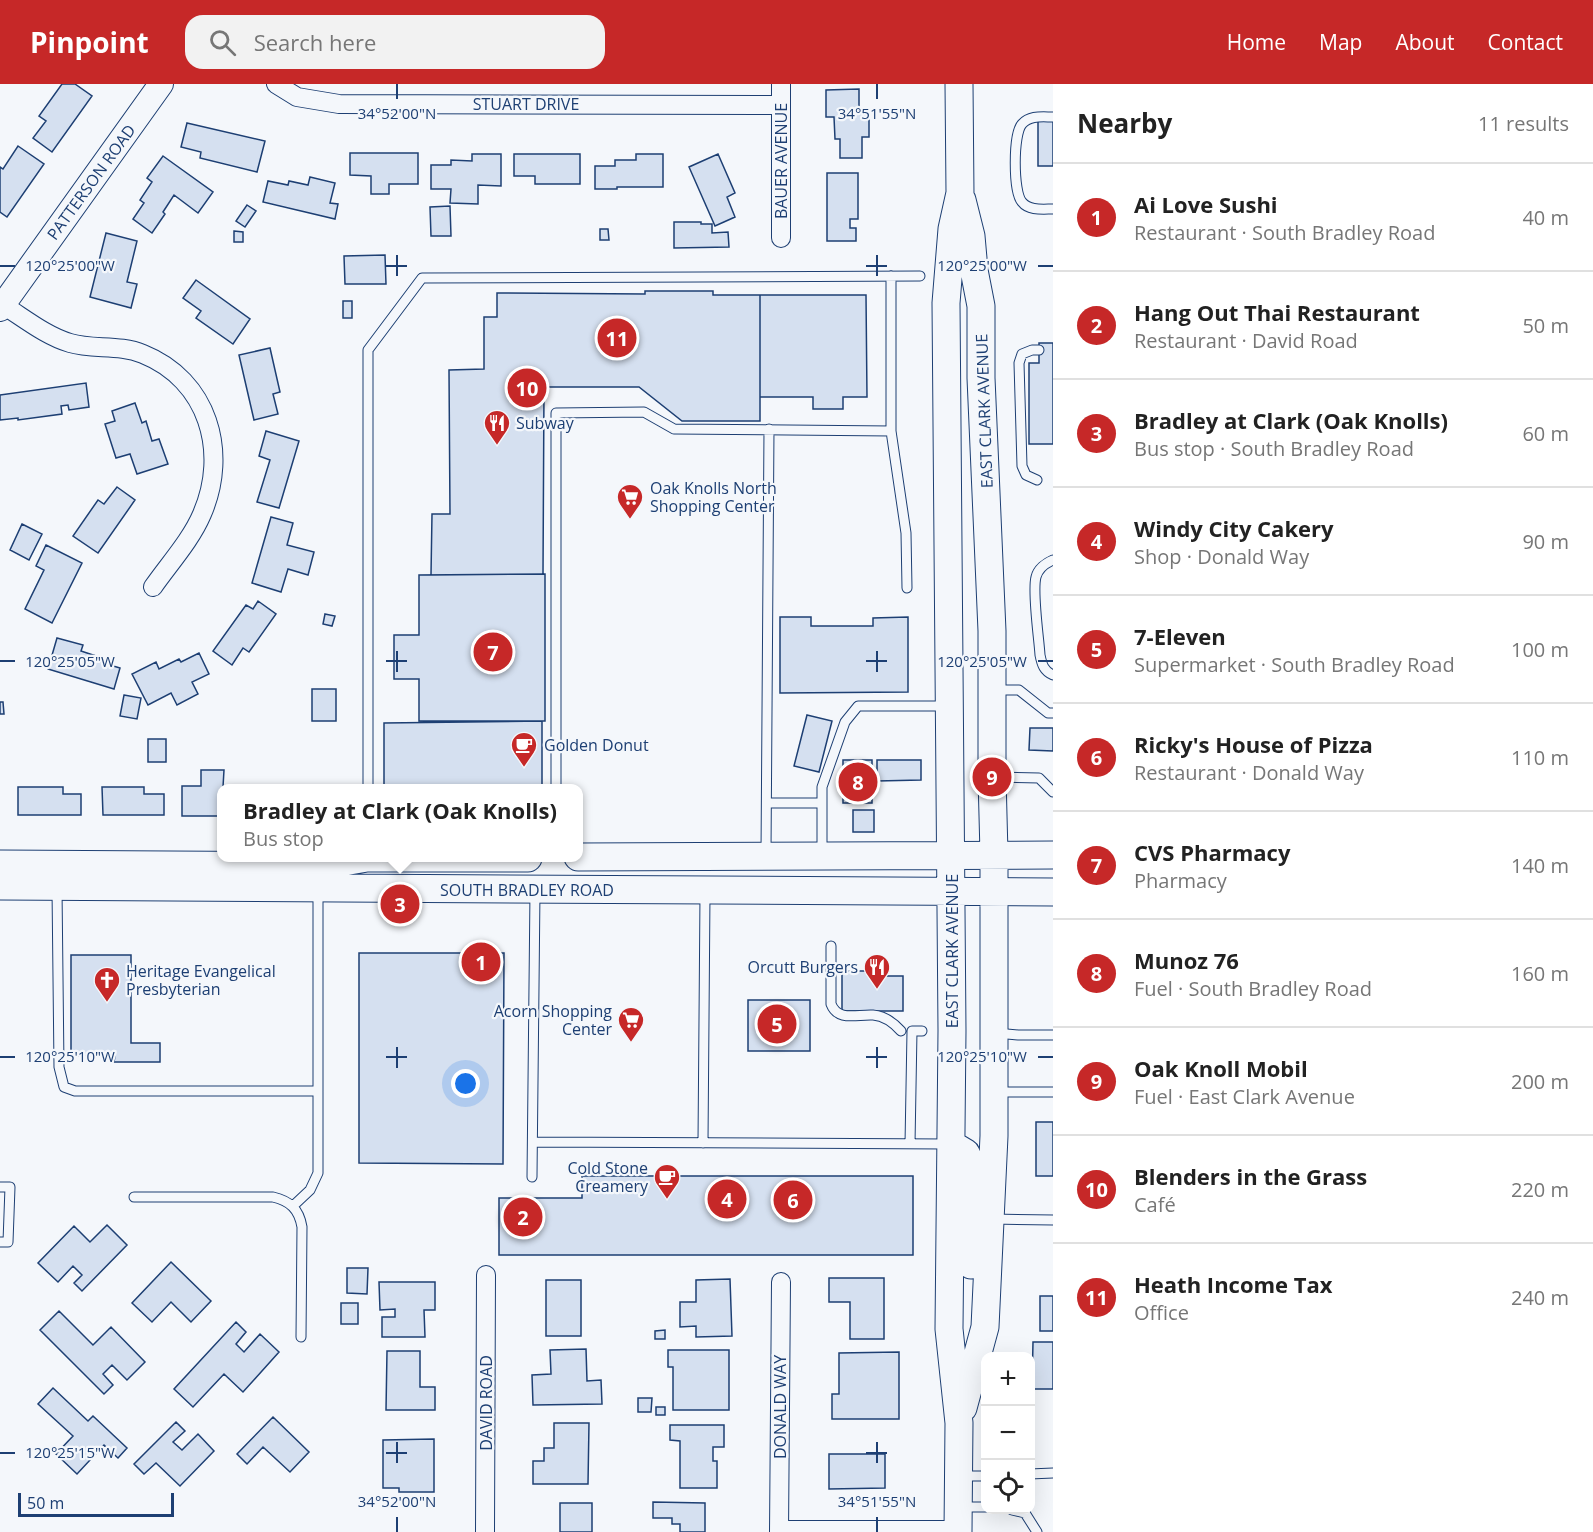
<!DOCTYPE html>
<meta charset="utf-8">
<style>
body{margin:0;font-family:"Open Sans",sans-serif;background:#f2f2f2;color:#222}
.controls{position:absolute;right:18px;bottom:18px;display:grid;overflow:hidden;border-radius:12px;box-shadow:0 6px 24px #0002}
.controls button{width:54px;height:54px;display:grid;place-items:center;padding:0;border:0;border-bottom:2px solid #e0e0e0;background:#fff;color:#222;font:30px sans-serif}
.scale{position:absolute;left:18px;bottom:15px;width:156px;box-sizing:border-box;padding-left:6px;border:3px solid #1d3f73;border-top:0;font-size:16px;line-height:21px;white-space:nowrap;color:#1d3f73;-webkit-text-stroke:4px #f4f7fb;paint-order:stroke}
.you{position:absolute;left:466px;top:1000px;width:21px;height:21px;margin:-15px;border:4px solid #fff;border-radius:50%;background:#1a73e8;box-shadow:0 0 0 9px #1a73e833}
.badge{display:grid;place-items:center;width:39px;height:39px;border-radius:50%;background:#c62828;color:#fff;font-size:20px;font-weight:700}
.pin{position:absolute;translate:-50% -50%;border:3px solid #fff;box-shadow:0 2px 6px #0006}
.popup{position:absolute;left:217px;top:700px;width:366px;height:78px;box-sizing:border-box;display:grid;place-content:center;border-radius:12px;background:#fff;filter:drop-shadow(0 2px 4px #0005);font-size:20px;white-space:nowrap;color:#767676}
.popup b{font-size:22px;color:#222}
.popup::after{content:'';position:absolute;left:50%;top:100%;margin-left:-12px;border:12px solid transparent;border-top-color:#fff}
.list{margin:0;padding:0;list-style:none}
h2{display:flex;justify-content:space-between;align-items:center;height:78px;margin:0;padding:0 24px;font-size:26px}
h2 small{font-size:20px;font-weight:400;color:#767676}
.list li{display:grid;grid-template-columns:39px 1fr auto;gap:18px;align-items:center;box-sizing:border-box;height:108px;padding:0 24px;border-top:2px solid #e0e0e0}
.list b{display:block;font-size:22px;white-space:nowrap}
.list p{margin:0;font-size:20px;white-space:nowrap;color:#767676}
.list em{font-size:20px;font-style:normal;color:#767676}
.icon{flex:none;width:33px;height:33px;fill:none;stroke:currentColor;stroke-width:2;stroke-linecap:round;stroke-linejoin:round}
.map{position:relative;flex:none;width:1053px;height:1448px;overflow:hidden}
header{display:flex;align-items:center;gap:36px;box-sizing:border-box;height:84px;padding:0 30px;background:#c62828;color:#fff}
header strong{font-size:28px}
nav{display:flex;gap:33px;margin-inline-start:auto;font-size:21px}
.search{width:420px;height:54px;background:#f2f2f2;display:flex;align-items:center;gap:15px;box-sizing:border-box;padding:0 21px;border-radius:18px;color:#767676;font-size:22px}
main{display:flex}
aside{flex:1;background:#fff}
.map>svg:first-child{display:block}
</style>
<header>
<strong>Pinpoint</strong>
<div class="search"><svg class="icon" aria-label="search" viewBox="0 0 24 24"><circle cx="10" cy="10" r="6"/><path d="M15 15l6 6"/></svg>Search here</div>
<nav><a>Home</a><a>Map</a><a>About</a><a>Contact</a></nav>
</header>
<main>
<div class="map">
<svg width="1053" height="1448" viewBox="0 0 1053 1448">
<rect width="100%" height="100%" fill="#f4f7fb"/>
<path fill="#d5e0f0" stroke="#1d3f73" stroke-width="1.5" d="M 62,0 L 75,0 L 92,12 L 52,68 L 33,54 L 46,37 L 39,32 Z
M 859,5 L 859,28 L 869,28 L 869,53 L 862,53 L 862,74 L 840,74 L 840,55 L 835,55 L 834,33 L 826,33 L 826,6 Z
M 1038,37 L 1053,37 L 1053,82 L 1038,82 Z
M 187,39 L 265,57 L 257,88 L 200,74 L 201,68 L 181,63 Z
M 18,62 L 44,80 L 7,133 L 0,128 L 0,83 L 3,85 Z
M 350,69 L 418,69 L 418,100 L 389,100 L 389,110 L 371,110 L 371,92 L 350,91 Z
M 472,70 L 501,70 L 501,102 L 478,101 L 478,120 L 450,119 L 451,105 L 431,105 L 431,81 L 451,81 L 451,76 L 472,77 Z
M 514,70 L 580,70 L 580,100 L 535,100 L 535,92 L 514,92 Z
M 636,70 L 663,70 L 663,103 L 617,103 L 617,105 L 595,105 L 595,82 L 615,82 L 615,76 L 636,76 Z
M 718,70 L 735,109 L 727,113 L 735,133 L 715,142 L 689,83 Z
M 163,72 L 213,108 L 198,129 L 174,111 L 163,128 L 165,130 L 152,149 L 133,135 L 144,119 L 140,116 L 152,98 L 147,94 Z
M 827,89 L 858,89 L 858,135 L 850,135 L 850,144 L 856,144 L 856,157 L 827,157 Z
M 310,93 L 335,99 L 330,119 L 338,120 L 335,135 L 263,118 L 268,97 L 288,101 L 289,97 L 308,101 Z
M 247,121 L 256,127 L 245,143 L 236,137 Z
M 450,122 L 451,152 L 431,152 L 430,123 Z
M 674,138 L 701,138 L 701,140 L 712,140 L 712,149 L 728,148 L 729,163 L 674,164 Z
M 600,145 L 608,145 L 609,156 L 600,156 Z
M 234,147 L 243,148 L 243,158 L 234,158 Z
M 106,149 L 137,157 L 127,198 L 137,200 L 131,224 L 90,213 Z
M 385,171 L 386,200 L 345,200 L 344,172 Z
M 196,196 L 250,235 L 233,260 L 196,234 L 201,227 L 183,214 Z
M 645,207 L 713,207 L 713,211 L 760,211 L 760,337 L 682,337 L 639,303 L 544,303 L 543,490 L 431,491 L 432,430 L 450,430 L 449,286 L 484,285 L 484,233 L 497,233 L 497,209 L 645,210 Z
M 760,211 L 866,211 L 867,313 L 843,313 L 843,325 L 813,325 L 813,313 L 760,313 Z
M 343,217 L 352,217 L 352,234 L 343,234 Z
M 1039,259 L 1053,259 L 1053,360 L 1029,360 L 1029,279 L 1039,279 Z
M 270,264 L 280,308 L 273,310 L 278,330 L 254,336 L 239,271 Z
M 86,299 L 89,323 L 69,326 L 68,321 L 61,322 L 62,330 L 18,336 L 18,334 L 0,336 L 0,311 Z
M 135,319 L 142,339 L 146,337 L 152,357 L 159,355 L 168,380 L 137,390 L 130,370 L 116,374 L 105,340 L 115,337 L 112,327 Z
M 266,347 L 299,357 L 279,424 L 257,418 L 270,376 L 259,372 Z
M 117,403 L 135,416 L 98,469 L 73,452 L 98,416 L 104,420 Z
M 271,433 L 293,439 L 287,461 L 314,468 L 308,491 L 288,485 L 281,508 L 252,499 Z
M 22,440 L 42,450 L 29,476 L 10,466 Z
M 46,461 L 82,479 L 52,539 L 25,525 L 44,486 L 36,482 Z
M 545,490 L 545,637 L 419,637 L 419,595 L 394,595 L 394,551 L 419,551 L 419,491 Z
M 258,517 L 276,530 L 249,568 L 243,564 L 232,581 L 213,567 L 246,521 L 253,525 Z
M 325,530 L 335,532 L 332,542 L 323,540 Z
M 780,533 L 811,533 L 811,542 L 873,542 L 873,534 L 908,533 L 908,608 L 780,609 Z
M 57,554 L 83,561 L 81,567 L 102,574 L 100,578 L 120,584 L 114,605 L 48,585 Z
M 199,569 L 209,590 L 192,598 L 198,610 L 177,621 L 171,609 L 148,621 L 132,590 L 156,578 L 159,585 L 179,575 L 181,578 Z
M 312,605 L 336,605 L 336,637 L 312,637 Z
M 124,611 L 141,614 L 137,635 L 120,632 Z
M 0,618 L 3,618 L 4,630 L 0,630 Z
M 807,631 L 832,637 L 819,688 L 794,682 Z
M 542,637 L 542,704 L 384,704 L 384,639 Z
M 1030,644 L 1053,644 L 1053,667 L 1029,666 Z
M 148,655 L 166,655 L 166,678 L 148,678 Z
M 843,676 L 872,676 L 872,719 L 843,719 Z
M 877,676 L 921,676 L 921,696 L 877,697 Z
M 201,686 L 224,686 L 223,703 L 243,703 L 243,704 L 222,704 L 222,732 L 182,732 L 182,702 L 201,702 Z
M 264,702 L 307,702 L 307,704 L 264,704 Z
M 18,703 L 63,703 L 63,710 L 81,710 L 81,731 L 18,731 Z
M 102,703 L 144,703 L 144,710 L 164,710 L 164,731 L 103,731 Z
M 853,726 L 874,726 L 874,748 L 853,748 Z
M 359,869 L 504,869 L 503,1080 L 359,1079 Z
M 71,871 L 131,871 L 131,959 L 160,959 L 160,978 L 114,978 L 115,972 L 71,972 Z
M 842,887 L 886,887 L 886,892 L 903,892 L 903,927 L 842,927 Z
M 748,916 L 810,916 L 810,967 L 748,967 Z
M 1036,1038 L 1053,1038 L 1053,1092 L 1036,1092 Z
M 582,1092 L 913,1092 L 913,1171 L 499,1171 L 499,1114 L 582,1114 Z
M 107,1141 L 127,1161 L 82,1207 L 74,1199 L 82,1191 L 73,1182 L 58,1198 L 38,1179 L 74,1142 L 90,1158 Z
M 171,1178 L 211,1217 L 191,1238 L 171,1218 L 152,1238 L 132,1219 Z
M 347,1184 L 368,1184 L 367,1210 L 347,1209 Z
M 829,1194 L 884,1194 L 884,1255 L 850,1255 L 850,1218 L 829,1218 Z
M 730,1195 L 732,1252 L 696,1253 L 696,1242 L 680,1243 L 680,1218 L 696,1218 L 696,1196 Z
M 546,1196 L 581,1196 L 581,1252 L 546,1252 Z
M 379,1198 L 435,1198 L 435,1226 L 424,1226 L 425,1253 L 382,1253 L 382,1233 L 395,1233 L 395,1225 L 380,1226 Z
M 1040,1212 L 1053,1212 L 1053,1247 L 1040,1247 Z
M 341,1219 L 358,1219 L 358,1240 L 341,1240 Z
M 59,1227 L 93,1261 L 111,1243 L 145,1278 L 127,1296 L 112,1281 L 103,1290 L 113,1301 L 104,1310 L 40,1246 Z
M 236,1238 L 246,1248 L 236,1260 L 244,1268 L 260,1250 L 279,1268 L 243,1308 L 224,1290 L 193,1323 L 174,1305 Z
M 665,1246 L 665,1255 L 655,1255 L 655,1247 Z
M 1033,1258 L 1053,1258 L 1053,1305 L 1032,1305 Z
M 586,1265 L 587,1297 L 601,1296 L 602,1320 L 533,1321 L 532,1291 L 551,1290 L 550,1266 Z
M 668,1266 L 729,1266 L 729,1326 L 673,1326 L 673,1283 L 668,1283 Z
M 387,1267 L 420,1267 L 420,1303 L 435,1303 L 435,1326 L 386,1326 Z
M 899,1268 L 899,1335 L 832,1335 L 832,1310 L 839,1310 L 839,1269 Z
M 53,1304 L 88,1337 L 93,1332 L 127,1364 L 118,1374 L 104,1361 L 77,1390 L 56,1370 L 73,1352 L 38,1320 Z
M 638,1314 L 652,1314 L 651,1328 L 638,1328 Z
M 656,1323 L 665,1323 L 665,1331 L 656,1331 Z
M 273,1333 L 309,1368 L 290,1388 L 263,1363 L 247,1380 L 237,1370 Z
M 176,1338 L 185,1347 L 173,1358 L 182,1366 L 198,1350 L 214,1367 L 180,1402 L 156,1379 L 144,1390 L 134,1380 Z
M 554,1339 L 589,1339 L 588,1400 L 533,1400 L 533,1377 L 544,1377 L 544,1364 L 554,1364 Z
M 670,1341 L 724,1341 L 724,1363 L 713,1363 L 713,1377 L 717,1377 L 717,1404 L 680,1404 L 680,1357 L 670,1356 Z
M 434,1355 L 434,1408 L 399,1408 L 399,1404 L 383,1404 L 383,1356 Z
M 829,1370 L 885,1370 L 885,1404 L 829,1405 Z
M 653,1418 L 705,1419 L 705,1448 L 680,1448 L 680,1440 L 672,1440 L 672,1434 L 653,1434 Z
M 560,1419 L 592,1419 L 592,1448 L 560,1448 Z"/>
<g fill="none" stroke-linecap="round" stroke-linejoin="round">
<g stroke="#1d3f73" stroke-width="11">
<path id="service" d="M 1053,33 C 1042,33 1030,31 1022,40 C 1013,50 1013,108 1022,118 C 1029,127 1043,125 1053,125
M 891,192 L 891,347 L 906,449 L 907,504
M 1037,396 L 1026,391 L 1022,382 L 1019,279 L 1022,270 L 1032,266 L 1039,266
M 1053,476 C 1046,479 1038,485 1036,493 C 1032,508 1039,554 1040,571 C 1042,581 1044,587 1053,591
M 994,606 L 1019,606 L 1048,629 L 1053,629
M 995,693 L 1039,694 L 1053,708
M 368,704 L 368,266 L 422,194 L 920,192
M 556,704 L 556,329 L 644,328 L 674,345 L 891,347
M 767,719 L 821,719
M 766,769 L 769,345
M 822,769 L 822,703 L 845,638 L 858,622 L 946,622
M 57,805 L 59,983 L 64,1003 L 75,1007 L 318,1007
M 831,862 L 831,920 C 838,938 857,930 873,931 C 885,932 893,938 901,947
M 996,949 L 1018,951 L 1053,951
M 995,1008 L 1053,1008
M 533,1058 L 947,1060
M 703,1059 L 705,810
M 910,1060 L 912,947 L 922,947
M 532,1093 L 535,807
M 0,1103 L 10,1103 L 8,1158 L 0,1158
M 134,1113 L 273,1113 C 290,1117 299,1125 302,1143 L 301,1253
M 293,1122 L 310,1106 L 318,1089 L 318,805
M 992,1135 L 1053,1136
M 1030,1390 L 1053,1389
M 961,1392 L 986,1392
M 960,1423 L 986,1423
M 1012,1426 L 1025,1429 L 1037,1448"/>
</g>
<g stroke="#1d3f73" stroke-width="20">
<path id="minor" d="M 276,0 L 297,13 L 339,20 L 781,21
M 781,0 L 781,154
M 3,221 C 24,234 46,252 70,259 C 93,266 119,260 143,270 C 208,296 229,368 202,430 C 191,456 169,480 153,503
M 779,1446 L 957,1446
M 485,1448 L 486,1191
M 779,1448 L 781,1198"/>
</g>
<g stroke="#1d3f73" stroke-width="26">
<path id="tertiary" d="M 0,225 L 161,0"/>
</g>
<g stroke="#1d3f73" stroke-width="29">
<path id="secondary" d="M 962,116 L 971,152 L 974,186 L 981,222 L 981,294 L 992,547 L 992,693 L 994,770 L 994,1052 L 985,1243 L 963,1324
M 578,773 L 1053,771
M 0,780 L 320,782 L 367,774 L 528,774
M 0,802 L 1053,808
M 951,1060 L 966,1069 L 971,1082 L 971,1181
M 958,1448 L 959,1339 L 949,1245 L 952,947 L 946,219 L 952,145 L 960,109 L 959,0"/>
</g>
<use href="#service" stroke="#f4f7fb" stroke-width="9"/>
<use href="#minor" stroke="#f4f7fb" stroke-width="18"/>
<use href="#tertiary" stroke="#f4f7fb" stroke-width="24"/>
<use href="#secondary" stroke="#f4f7fb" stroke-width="27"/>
</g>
<path fill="none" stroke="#1d3f73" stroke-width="2" d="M 397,0 L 397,15M 877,0 L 877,15M 397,171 L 397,192M 877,171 L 877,192M 0,182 L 15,182M 386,182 L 407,182M 866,182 L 887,182M 1038,182 L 1053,182M 397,567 L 397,588M 877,567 L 877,588M 0,577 L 15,577M 386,577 L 407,577M 866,577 L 887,577M 1038,577 L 1053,577M 397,963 L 397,984M 877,963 L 877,984M 0,973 L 15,973M 386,973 L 407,973M 866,973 L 887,973M 1038,973 L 1053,973M 397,1358 L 397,1379M 877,1358 L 877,1379M 0,1369 L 15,1369M 386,1369 L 407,1369M 866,1369 L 887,1369M 397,1433 L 397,1448M 877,1433 L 877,1448"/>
<defs>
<g id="restaurant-pin" transform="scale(1.35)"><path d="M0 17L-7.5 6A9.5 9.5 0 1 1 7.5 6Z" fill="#c62828" stroke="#f4f7fb"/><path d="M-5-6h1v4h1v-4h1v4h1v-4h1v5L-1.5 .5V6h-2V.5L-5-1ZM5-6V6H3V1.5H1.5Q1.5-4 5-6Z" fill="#fff"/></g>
<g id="supermarket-pin" transform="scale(1.35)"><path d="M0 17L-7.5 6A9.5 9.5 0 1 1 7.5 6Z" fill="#c62828" stroke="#f4f7fb"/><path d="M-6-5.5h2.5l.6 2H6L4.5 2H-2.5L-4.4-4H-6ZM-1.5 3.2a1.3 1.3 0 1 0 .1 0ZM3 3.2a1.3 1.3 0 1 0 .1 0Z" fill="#fff"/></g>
<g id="cafe-pin" transform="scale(1.35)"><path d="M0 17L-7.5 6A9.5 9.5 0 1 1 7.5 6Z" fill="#c62828" stroke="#f4f7fb"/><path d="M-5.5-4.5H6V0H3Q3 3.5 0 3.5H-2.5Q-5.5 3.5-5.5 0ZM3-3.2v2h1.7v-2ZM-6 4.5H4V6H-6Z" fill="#fff"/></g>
<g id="church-pin" transform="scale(1.35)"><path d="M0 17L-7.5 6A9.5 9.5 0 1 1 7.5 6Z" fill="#c62828" stroke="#f4f7fb"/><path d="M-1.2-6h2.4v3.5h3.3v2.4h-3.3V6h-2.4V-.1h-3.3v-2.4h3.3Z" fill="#fff"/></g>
</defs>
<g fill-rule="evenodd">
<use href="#restaurant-pin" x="497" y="339"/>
<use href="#supermarket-pin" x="630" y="413"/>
<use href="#cafe-pin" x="524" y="661"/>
<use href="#restaurant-pin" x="877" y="883"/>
<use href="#church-pin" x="107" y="896"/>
<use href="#supermarket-pin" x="631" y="936"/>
<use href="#cafe-pin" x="667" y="1093"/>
</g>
<g text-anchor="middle" stroke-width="4.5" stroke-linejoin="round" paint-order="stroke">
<g font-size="16" fill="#1d3f73" stroke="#f4f7fb">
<text x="526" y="26">STUART DRIVE</text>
<text transform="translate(781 77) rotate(-90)" y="6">BAUER AVENUE</text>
<text transform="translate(91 98) rotate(-54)" y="6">PATTERSON ROAD</text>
<text transform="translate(984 327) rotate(-92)" y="6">EAST CLARK AVENUE</text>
<text x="527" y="812">SOUTH BRADLEY ROAD</text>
<text transform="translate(952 867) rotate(-90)" y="6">EAST CLARK AVENUE</text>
<text transform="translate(486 1319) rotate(-90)" y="6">DAVID ROAD</text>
<text transform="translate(780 1323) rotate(-90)" y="6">DONALD WAY</text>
</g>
<g font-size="16" fill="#1d3f73" stroke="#f4f7fb" text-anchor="start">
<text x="516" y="345">Subway</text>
<text x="650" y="410">Oak Knolls North<tspan x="650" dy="18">Shopping Center</tspan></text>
<text x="544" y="667">Golden Donut</text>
<text x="858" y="889" text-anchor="end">Orcutt Burgers</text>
<text x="126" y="893">Heritage Evangelical<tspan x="126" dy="18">Presbyterian</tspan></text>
<text x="612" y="933" text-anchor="end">Acorn Shopping<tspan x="612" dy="18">Center</tspan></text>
<text x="648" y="1090" text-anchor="end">Cold Stone<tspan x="648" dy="18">Creamery</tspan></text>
</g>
</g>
<g font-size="15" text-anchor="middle" fill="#1d3f73" stroke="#f4f7fb" stroke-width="4.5" stroke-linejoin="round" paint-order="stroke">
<text x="397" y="35">34°52'00"N</text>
<text x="877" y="35">34°51'55"N</text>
<text x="982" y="187">120°25'00"W</text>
<text x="70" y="187">120°25'00"W</text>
<text x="982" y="583">120°25'05"W</text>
<text x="70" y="583">120°25'05"W</text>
<text x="982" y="978">120°25'10"W</text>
<text x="70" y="978">120°25'10"W</text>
<text x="70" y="1374">120°25'15"W</text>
<text x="397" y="1423">34°52'00"N</text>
<text x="877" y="1423">34°51'55"N</text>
</g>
</svg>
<div class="controls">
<button>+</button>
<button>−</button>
<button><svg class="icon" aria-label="locate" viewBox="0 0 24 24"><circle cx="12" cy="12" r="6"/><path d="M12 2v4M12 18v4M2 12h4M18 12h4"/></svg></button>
</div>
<div class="scale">50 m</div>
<div class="you"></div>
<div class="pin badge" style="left:481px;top:878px">1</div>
<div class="pin badge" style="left:523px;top:1133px">2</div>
<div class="pin badge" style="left:400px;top:820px">3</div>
<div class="popup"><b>Bradley at Clark (Oak Knolls)</b>Bus stop</div>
<div class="pin badge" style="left:727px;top:1115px">4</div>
<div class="pin badge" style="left:777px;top:940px">5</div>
<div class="pin badge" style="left:793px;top:1116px">6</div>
<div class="pin badge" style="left:493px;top:568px">7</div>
<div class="pin badge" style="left:858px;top:698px">8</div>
<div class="pin badge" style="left:992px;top:693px">9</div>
<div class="pin badge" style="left:527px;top:304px">10</div>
<div class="pin badge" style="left:617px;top:254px">11</div>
</div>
<aside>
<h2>Nearby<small>11 results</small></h2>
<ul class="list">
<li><span class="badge">1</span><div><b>Ai Love Sushi</b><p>Restaurant · South Bradley Road</p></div><em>40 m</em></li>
<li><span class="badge">2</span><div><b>Hang Out Thai Restaurant</b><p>Restaurant · David Road</p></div><em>50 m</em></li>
<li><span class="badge">3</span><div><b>Bradley at Clark (Oak Knolls)</b><p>Bus stop · South Bradley Road</p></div><em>60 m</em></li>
<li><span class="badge">4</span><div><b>Windy City Cakery</b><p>Shop · Donald Way</p></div><em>90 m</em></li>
<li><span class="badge">5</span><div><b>7-Eleven</b><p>Supermarket · South Bradley Road</p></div><em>100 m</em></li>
<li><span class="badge">6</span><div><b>Ricky's House of Pizza</b><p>Restaurant · Donald Way</p></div><em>110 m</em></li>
<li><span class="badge">7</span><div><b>CVS Pharmacy</b><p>Pharmacy</p></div><em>140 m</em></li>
<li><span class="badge">8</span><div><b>Munoz 76</b><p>Fuel · South Bradley Road</p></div><em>160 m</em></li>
<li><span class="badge">9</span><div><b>Oak Knoll Mobil</b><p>Fuel · East Clark Avenue</p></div><em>200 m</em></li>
<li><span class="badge">10</span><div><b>Blenders in the Grass</b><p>Café</p></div><em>220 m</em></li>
<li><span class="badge">11</span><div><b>Heath Income Tax</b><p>Office</p></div><em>240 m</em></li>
</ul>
</aside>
</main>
